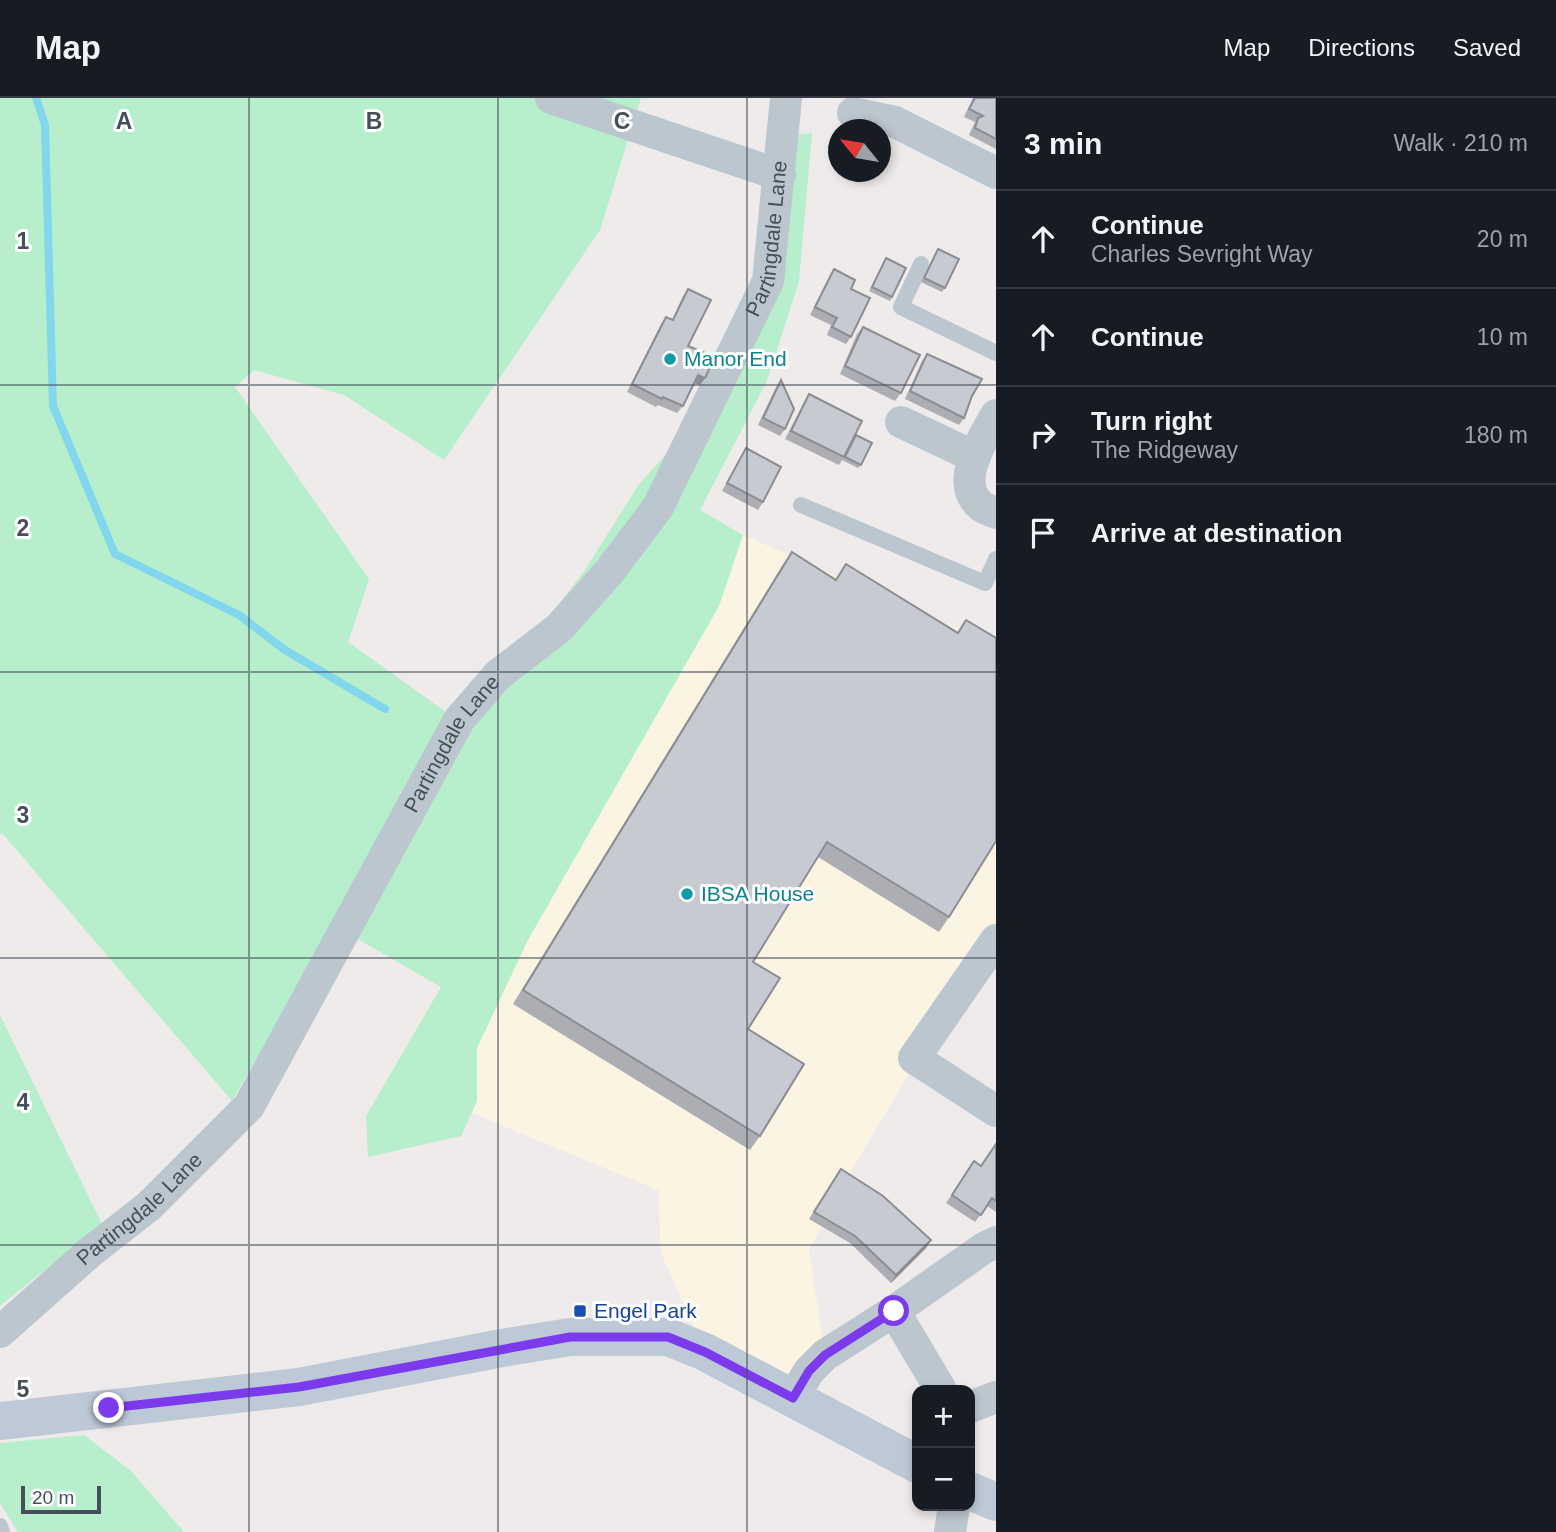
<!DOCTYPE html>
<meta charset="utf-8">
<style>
body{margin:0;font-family:Helvetica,sans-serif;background:#242831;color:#f1f3f6}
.controls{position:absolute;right:21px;bottom:21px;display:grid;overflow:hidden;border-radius:14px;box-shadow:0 4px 10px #0003}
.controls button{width:63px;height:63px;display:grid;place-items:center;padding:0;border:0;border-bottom:2px solid #363941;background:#171b24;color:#f1f3f6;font:35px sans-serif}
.compass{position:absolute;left:828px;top:21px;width:63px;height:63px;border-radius:50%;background:#171b24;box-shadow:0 4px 10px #0003;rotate:300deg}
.scale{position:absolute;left:21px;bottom:18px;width:80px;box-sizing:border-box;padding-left:7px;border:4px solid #444f59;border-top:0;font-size:19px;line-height:24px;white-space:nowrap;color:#444f59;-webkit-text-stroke:5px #fff;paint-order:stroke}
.stop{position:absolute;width:21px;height:21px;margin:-16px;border:5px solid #7c3aed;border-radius:50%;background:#fff}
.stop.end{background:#7c3aed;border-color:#fff;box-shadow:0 2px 7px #0008}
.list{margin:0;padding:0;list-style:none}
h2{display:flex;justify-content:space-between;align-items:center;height:91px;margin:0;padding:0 28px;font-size:30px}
h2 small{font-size:23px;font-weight:400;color:#9ea1a6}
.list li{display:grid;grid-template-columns:46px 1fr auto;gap:21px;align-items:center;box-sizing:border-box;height:98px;padding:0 28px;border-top:2px solid #363941}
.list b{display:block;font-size:26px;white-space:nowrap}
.list p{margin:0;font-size:23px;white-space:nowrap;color:#9ea1a6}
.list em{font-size:23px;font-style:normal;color:#9ea1a6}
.icon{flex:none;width:38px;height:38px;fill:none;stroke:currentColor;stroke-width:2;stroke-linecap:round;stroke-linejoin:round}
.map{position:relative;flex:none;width:996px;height:1434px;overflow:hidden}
header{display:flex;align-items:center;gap:42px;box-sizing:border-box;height:98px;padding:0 35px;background:#171b24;border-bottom:2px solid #363941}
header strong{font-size:33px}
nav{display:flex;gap:38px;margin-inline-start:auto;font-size:24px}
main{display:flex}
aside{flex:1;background:#171b24}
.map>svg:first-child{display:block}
</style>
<header>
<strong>Map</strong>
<nav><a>Map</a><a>Directions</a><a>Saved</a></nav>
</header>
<main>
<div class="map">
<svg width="996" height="1434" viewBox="0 0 996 1434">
<rect width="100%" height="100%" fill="#efebeb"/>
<path fill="#fbf4e2" d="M 743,437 L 996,548 L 996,840 L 982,854 L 859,1059 L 809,1152 L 825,1257 L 793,1300 L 705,1254 L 661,1155 L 658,1092 L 438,1001 L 482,910 Z"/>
<path fill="#b7eecc" d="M 0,0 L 641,0 L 600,132 L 444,362 L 344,297 L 254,272 L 235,289 L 369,481 L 348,544 L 453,619 L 232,1003 L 2,735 L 0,737 Z
M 812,35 L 799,183 L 767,283 L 700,412 L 743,437 L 719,508 L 528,842 L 477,950 L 477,1003 L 461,1038 L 368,1059 L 366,1018 L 441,889 L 354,839 L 483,604 L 585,472 L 639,386 L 686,334 L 748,241 L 790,37 Z
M 0,917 L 102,1126 L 0,1208 Z
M 84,1337 L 130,1372 L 184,1434 L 18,1434 L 0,1405 L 0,1345 Z"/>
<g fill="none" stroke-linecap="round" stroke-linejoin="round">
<path stroke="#83d7ec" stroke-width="8" d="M 36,0 L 45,27 L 53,308 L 115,456 L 239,517 L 285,552 L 385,611"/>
<path stroke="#bcc6cf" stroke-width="16" d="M 921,166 L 901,209 L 996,255
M 801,407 L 985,485 L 996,461
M 0,1428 L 2,1434"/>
<g stroke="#bcc6cf" stroke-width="32">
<path d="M 551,0 L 780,77"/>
<path d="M 853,15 L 895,24 L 996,75"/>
<path d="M 996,317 C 983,341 953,384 981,408 C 985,411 992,413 996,415"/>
<path d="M 901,324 L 975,359"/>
<path d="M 996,842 L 914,960 L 996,1013"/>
<path d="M 894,1213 L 941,1292"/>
<path id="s1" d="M 0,1234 L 89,1155 L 149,1108 L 249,1008 L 459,622 L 498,577 L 559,530 L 609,474 L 658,409 L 768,183 L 786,0"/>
<path d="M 793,1300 L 809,1273 L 825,1257 L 894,1213 L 984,1150 L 996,1144"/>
<path d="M 970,1309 L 996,1299"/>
<path d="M 950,1434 L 954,1408"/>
</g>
<path stroke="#bdc9d6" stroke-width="38" d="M 0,1323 L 299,1289 L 502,1250 L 570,1239 L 668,1239 L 705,1254 L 917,1366
M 970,1393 L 996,1404"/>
</g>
<path fill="#acaeb4" d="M 973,0 L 996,0 L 996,51 L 969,37 L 975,24 L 964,19 Z
M 938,151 L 945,190 L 942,194 L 921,184 Z
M 886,160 L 892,199 L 890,203 L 869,193 Z
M 834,171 L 851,191 L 851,239 L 846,246 L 827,237 L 831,227 L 810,217 L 829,179 Z
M 688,191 L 688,248 L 705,280 L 700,287 L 694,285 L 683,308 L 677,315 L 658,307 L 656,309 L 627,294 L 661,226 L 666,219 L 672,222 L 683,198 Z
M 863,229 L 901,295 L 895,303 L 840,276 L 857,236 Z
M 927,256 L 972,298 L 964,320 L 959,327 L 905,301 L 922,263 Z
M 781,282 L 785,331 L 780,338 L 758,327 L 776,289 Z
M 809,296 L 856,337 L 861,367 L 858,370 L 842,362 L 839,367 L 785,341 L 804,304 Z
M 746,350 L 763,404 L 758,412 L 722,393 L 741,358 Z
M 792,454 L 836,481 L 846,466 L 958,534 L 966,522 L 949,819 L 939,834 L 818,759 L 753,864 L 748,931 L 760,1038 L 750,1052 L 513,906 L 782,468 Z
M 996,1045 L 996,1114 L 987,1108 L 975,1124 L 946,1105 L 974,1063 L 981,1068 Z
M 836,1079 L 931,1142 L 926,1150 L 891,1185 L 850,1145 L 809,1121 Z"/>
<path fill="#8c8d92" d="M 698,277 L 705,280 L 700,287 L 692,284 Z
M 931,1142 L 926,1150 L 891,1185 L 896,1177 Z"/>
<path fill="#c8cad1" stroke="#8c8d92" stroke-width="2" d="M 975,0 L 996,0 L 996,41 L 975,30 L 978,20 L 983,18 L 969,11 Z
M 938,151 L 959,161 L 945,190 L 924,180 Z
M 886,160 L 906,170 L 892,199 L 872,189 Z
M 834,171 L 855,182 L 851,191 L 870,200 L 851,239 L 832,229 L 837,220 L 815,209 Z
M 688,191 L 711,202 L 688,248 L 715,259 L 705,280 L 698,277 L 683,308 L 663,299 L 662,301 L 632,286 L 666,219 L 673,222 Z
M 863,229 L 920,257 L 901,295 L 845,268 Z
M 927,256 L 982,281 L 972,298 L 964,320 L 910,293 Z
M 781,282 L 794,311 L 785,331 L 763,320 Z
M 809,296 L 862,323 L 844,359 L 791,333 Z
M 856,337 L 872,345 L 861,367 L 845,359 Z
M 746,350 L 781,369 L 763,404 L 727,385 Z
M 792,454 L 836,482 L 846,466 L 958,535 L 966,522 L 996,540 L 996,743 L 949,819 L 827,744 L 753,864 L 780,880 L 748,931 L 804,966 L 760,1038 L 523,892 Z
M 996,1046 L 996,1103 L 992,1100 L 981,1117 L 952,1097 L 974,1063 L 981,1068 Z
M 841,1071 L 883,1098 L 931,1142 L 896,1177 L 855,1138 L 814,1114 Z"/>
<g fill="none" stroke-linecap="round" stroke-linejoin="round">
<path stroke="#7c3aed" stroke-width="9" d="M 109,1310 L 299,1289 L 570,1239 L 668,1239 L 705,1254 L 793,1300 L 809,1273 L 825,1257 L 894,1213"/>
</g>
<path fill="none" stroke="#444f59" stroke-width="2" stroke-opacity="0.55" d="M 249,0 L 249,1434M 498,0 L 498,1434M 747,0 L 747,1434M 0,287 L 996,287M 0,574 L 996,574M 0,860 L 996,860M 0,1147 L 996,1147"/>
<g fill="#0f9aa8" stroke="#fff" stroke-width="2.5">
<circle cx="670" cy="261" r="7"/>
<circle cx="687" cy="796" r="7"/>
</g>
<rect fill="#1a4fb4" stroke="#fff" stroke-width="2.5" x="573" y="1206" width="14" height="14" rx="3.5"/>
<g text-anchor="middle" stroke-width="6" stroke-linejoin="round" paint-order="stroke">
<g font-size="21" fill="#444f59" stroke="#fff">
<text dy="7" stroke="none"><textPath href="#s1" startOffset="1362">Partingdale Lane</textPath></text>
<text dy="7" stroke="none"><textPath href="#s1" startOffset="752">Partingdale Lane</textPath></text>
<text dy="7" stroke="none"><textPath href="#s1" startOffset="186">Partingdale Lane</textPath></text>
</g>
<g font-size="21" fill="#0d838f" stroke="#fff" text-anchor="start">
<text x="684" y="268">Manor End</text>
<text x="701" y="803">IBSA House</text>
</g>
<g font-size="21" fill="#164399" stroke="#fff" text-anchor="start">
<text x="594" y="1220">Engel Park</text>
</g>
</g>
<g font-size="23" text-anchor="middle" font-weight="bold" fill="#444f59" stroke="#fff" stroke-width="6" stroke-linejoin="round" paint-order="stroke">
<text x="124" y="31">A</text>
<text x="374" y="31">B</text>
<text x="622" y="31">C</text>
<text x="23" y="151">1</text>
<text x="23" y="438">2</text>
<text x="23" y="725">3</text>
<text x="23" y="1012">4</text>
<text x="23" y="1299">5</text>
</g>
</svg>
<div class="controls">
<button>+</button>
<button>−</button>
</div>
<svg class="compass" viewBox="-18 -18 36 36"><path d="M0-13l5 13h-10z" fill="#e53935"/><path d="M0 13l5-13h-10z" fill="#9ea1a6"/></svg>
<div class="scale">20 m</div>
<div class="stop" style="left:894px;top:1213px"></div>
<div class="stop end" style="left:109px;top:1310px"></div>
</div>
<aside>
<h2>3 min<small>Walk · 210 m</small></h2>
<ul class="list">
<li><svg class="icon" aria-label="ahead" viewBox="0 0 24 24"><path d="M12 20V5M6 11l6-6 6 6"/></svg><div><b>Continue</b><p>Charles Sevright Way</p></div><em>20 m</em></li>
<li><svg class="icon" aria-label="ahead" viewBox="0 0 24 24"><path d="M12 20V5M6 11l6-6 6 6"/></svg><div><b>Continue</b></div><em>10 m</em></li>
<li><svg class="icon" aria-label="right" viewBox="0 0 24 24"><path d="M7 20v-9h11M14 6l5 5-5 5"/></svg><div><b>Turn right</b><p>The Ridgeway</p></div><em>180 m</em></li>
<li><svg class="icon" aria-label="arrive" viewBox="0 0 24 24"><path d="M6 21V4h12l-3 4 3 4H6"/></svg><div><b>Arrive at destination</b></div></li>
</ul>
</aside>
</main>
